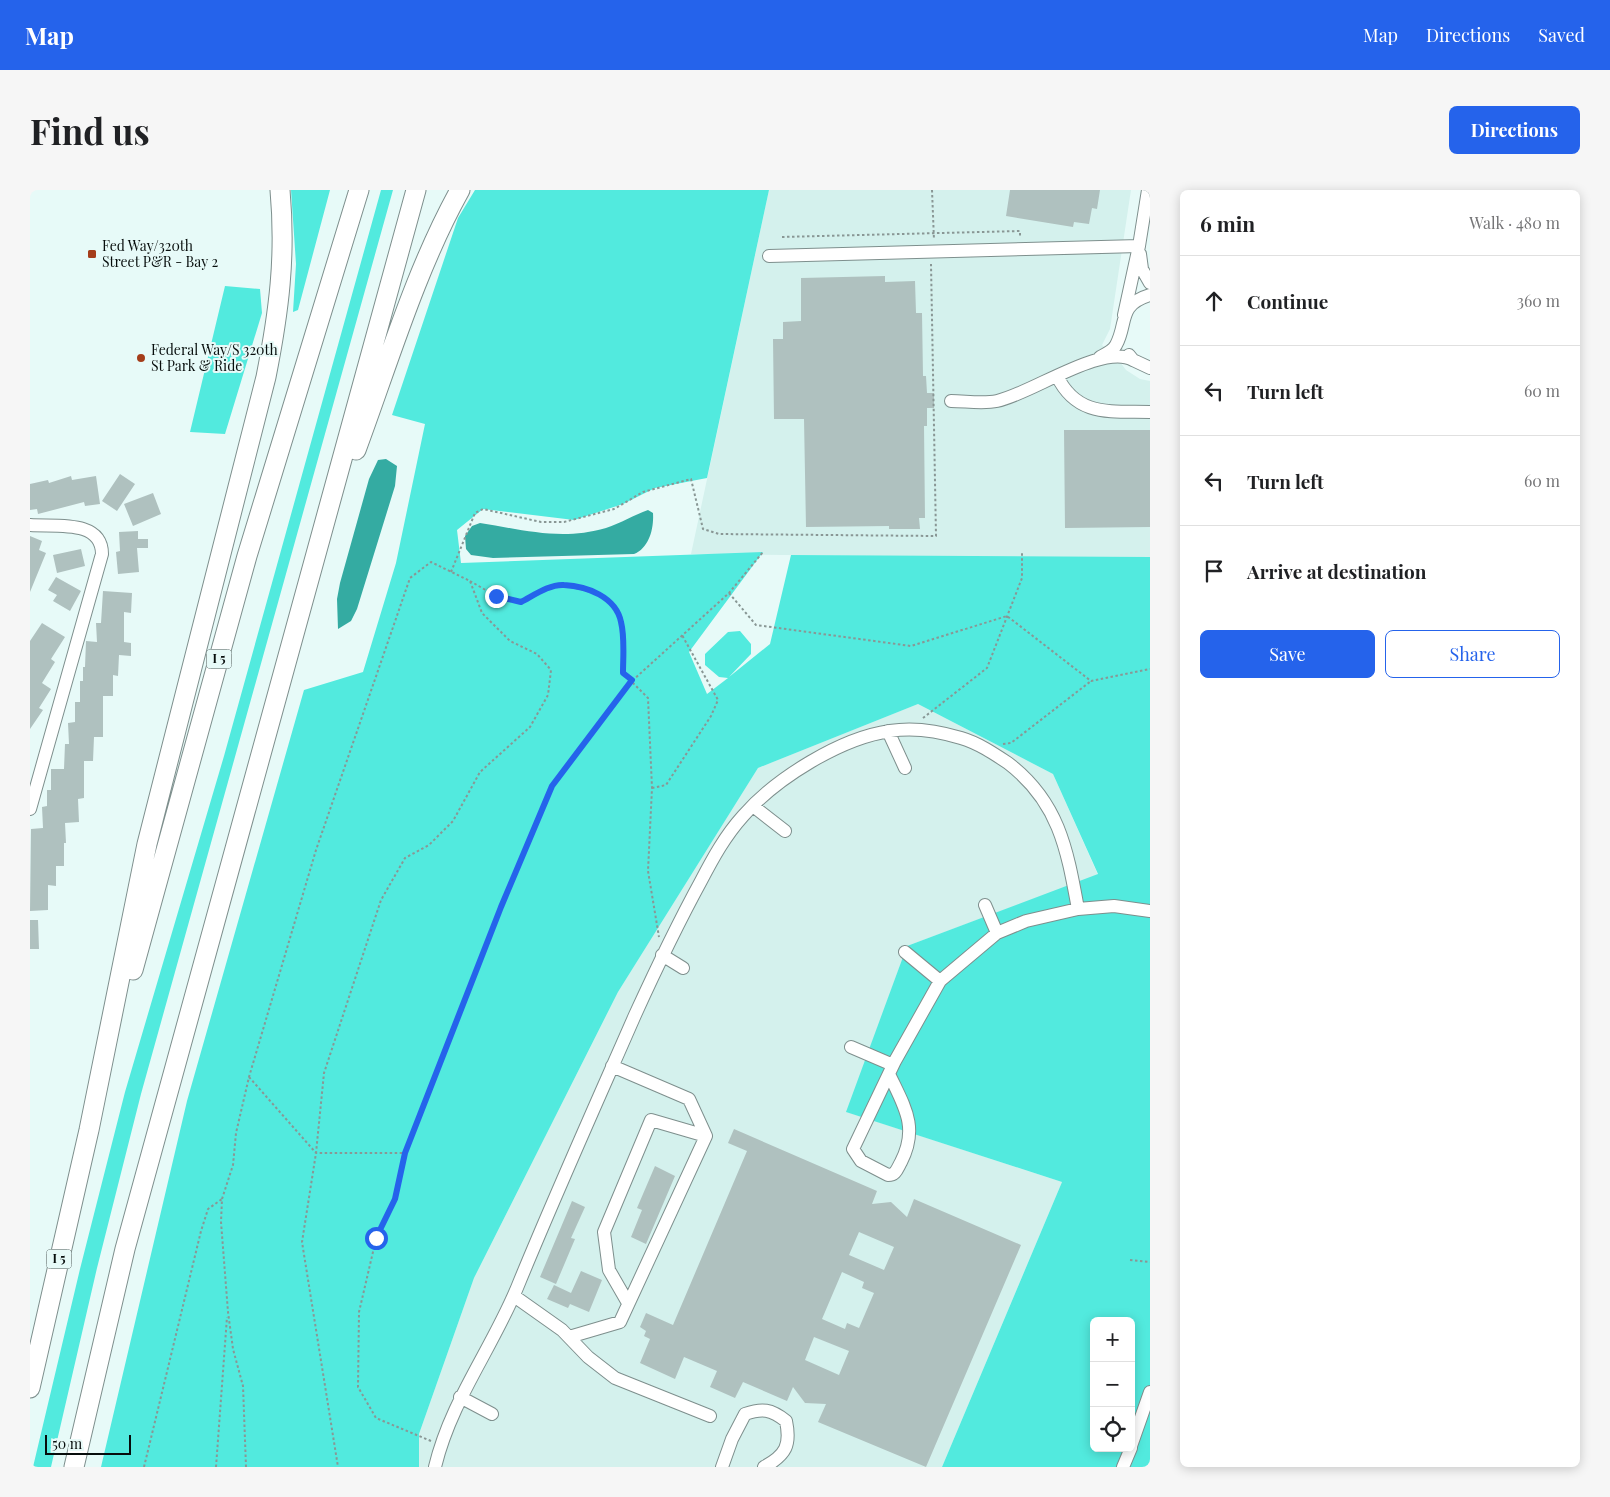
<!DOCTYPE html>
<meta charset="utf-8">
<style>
body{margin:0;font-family:"Playfair Display",serif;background:#f6f6f6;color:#202124}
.controls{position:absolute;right:15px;bottom:15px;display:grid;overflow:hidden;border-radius:8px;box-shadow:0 2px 12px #0003}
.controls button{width:45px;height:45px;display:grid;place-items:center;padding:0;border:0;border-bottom:1px solid #e0e0e0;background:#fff;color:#202124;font:25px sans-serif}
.scale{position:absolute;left:15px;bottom:12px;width:86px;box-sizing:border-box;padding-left:5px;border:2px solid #070d0c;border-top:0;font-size:14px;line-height:18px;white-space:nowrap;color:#070d0c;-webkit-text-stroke:4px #e7faf8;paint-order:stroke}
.stop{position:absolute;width:15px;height:15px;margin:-11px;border:4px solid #2563eb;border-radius:50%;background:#fff}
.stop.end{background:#2563eb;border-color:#fff;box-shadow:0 1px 5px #0008}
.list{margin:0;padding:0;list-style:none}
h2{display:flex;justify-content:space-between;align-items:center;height:65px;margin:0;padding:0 20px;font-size:21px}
h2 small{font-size:16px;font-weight:400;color:#757577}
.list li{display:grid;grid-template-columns:32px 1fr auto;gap:15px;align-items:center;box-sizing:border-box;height:90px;padding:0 20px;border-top:1px solid #e0e0e0}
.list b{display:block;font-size:19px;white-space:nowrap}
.list em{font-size:16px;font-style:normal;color:#757577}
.actions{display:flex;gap:10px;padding:15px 20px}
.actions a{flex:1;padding:11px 0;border:1px solid #2563eb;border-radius:8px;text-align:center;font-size:18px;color:#2563eb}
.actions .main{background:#2563eb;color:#fff}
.icon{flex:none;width:28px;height:28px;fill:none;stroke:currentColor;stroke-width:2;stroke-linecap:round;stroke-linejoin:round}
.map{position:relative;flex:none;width:1120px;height:1277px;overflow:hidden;border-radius:8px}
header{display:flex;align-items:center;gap:30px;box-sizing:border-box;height:70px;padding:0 25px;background:#2563eb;color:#fff}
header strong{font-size:24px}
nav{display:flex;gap:28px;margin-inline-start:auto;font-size:18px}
.intro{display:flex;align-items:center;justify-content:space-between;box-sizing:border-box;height:120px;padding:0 30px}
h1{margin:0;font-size:35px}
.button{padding:12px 22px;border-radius:8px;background:#2563eb;color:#fff;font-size:18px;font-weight:700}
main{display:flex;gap:30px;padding:0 30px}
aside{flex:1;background:#fff;border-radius:8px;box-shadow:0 2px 12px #0003}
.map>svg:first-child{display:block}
</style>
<header>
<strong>Map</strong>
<nav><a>Map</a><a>Directions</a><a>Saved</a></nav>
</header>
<div class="intro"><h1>Find us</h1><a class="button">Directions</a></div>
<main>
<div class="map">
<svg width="1120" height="1277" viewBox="0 0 1120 1277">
<rect width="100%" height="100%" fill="#e7faf8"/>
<path fill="#d4f1ed" d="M 739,0 L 1101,0 L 1080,139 L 1072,155 L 1087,168 L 1096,180 L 1110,189 L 1120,191 L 1120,367 L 1012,368 L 661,364 Z
M 888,514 L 1023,584 L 1068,685 L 877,756 L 817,922 L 1032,992 L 912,1277 L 389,1277 L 389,1244 L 444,1088 L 588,802 L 728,578 Z"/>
<path fill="#52eade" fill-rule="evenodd" d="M 261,0 L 300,0 L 268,120 L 263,122 L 266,74 Z
M 351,0 L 363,0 L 111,904 L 67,1078 L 21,1277 L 3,1277 L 50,1079 L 95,902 L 194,566 Z
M 445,0 L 739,0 L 677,288 L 625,298 L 593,314 L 544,330 L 453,319 L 427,340 L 431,373 L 733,362 L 659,462 L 677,504 L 698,488 L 689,487 L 675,475 L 675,464 L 698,442 L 710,441 L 721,454 L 721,464 L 699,487 L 740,454 L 761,365 L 1120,367 L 1120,1277 L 912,1277 L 1032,992 L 816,922 L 877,756 L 1068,684 L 1023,584 L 888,514 L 728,578 L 588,802 L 444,1088 L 389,1244 L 389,1277 L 71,1277 L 157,911 L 274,500 L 333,482 L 366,373 L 395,234 L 362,225 L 428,28 ZM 1064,1131 L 1101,1131 L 1101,1258 L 1064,1258 Z
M 195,96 L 230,99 L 232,123 L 195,244 L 160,242 Z"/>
<path fill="#34aba2" d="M 356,269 L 367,276 L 365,296 L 327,419 L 321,431 L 308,439 L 307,409 L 310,393 L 339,289 L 348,270 Z
M 618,320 L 623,323 C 624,339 619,358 604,364 L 463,368 L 441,365 L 436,359 L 435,346 L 442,336 L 450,333 C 495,340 531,351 576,338 C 591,333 604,325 618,320 Z"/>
<path fill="#afc1bf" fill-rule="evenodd" d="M 980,0 L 1070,0 L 1067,19 L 1062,18 L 1059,34 L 1044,32 L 1043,37 L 976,26 Z
M 855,86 L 855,92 L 885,91 L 886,123 L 892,123 L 893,186 L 896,186 L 897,203 L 904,203 L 904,218 L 897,218 L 897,236 L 894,236 L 895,328 L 889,328 L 890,339 L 859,339 L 859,336 L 776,337 L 774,229 L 744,229 L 743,149 L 753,149 L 753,132 L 771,131 L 771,88 Z
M 1034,240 L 1120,240 L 1120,337 L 1035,338 Z
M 90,284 L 105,294 L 87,321 L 72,311 Z
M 41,286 L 42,290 L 66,286 L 70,314 L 55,316 L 54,312 L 8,324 L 7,319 L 0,320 L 0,294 L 18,290 L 19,293 Z
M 123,303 L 131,324 L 103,336 L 94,314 Z
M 108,341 L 108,349 L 118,349 L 118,358 L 107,358 L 109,382 L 88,384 L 86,362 L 90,361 L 89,342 Z
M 0,346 L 12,351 L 9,360 L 16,363 L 0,402 Z
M 51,359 L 55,376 L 27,383 L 23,365 Z
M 26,387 L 51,401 L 40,421 L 23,411 L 27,405 L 18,400 Z
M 73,401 L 102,403 L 101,423 L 94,422 L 94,452 L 101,453 L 101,466 L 89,465 L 88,486 L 83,485 L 83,506 L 73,506 L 73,547 L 64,547 L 63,571 L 54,571 L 54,608 L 48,609 L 49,632 L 35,633 L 36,653 L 34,653 L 34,676 L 26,676 L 26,696 L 18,695 L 18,720 L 0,721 L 1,639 L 13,638 L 12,617 L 17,616 L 17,600 L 21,600 L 21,579 L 34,579 L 35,554 L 39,554 L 38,533 L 45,532 L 45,512 L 50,512 L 50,491 L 53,491 L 53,477 L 55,477 L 56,451 L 67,452 L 66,433 L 71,433 Z
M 12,433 L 35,447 L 21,469 L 25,472 L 12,493 L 21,499 L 9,518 L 13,520 L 0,539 L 0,451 Z
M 0,730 L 8,730 L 9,759 L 0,759 Z
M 704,939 L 847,1001 L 842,1014 L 861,1012 L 877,1027 L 884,1009 L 991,1055 L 896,1277 L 788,1232 L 796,1214 L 775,1213 L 763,1197 L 757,1211 L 713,1192 L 705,1208 L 680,1197 L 687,1181 L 654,1167 L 645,1189 L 610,1173 L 620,1149 L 614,1146 L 616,1141 L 610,1137 L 616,1123 L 643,1135 L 717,961 L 698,953 ZM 829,1042 L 864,1057 L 854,1080 L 819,1065 ZM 812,1082 L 834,1092 L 832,1098 L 844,1103 L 829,1138 L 817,1133 L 815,1139 L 792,1129 ZM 784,1147 L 819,1161 L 809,1185 L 775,1170 Z
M 625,976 L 645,986 L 616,1054 L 601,1047 L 612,1020 L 607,1018 Z
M 542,1011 L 555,1017 L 541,1048 L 545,1049 L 526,1094 L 510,1087 Z
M 551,1081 L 572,1090 L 559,1122 L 540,1114 L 538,1118 L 517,1109 L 524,1095 L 541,1103 Z"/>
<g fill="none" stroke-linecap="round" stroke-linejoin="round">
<g stroke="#7e8f8d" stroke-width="14">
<path id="minor" d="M 1110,64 L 1112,79 L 1120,93
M 739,66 L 1109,56
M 1094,125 L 1109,56 L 1118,0
M 1099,165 L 1103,170 L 1120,178
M 1070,167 C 1076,164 1083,161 1086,155 C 1098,133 1087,115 1120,105
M 1027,186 C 1047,227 1080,221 1120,222
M 921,211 C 935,211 953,214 967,211 C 1001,204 1072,153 1103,170
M 0,335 C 25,337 72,329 72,364 L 0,619
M 858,541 L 875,578
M 723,616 L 755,641
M 955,715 L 967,743
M 875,762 L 910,791
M 632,765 L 653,778
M 821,857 L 863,875
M 859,884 C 874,916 889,937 871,972 C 867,979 866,985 858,985 L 831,971 L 823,959 L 865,871 L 910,791 L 967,743 L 996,731 L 1048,719
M 484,1106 L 532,1140 L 558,1167 L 585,1188 L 680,1226
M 598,1113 L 579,1080 L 574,1042 L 621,930 L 676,946
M 539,1147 L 590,1132 L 676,946 L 659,909 L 582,876
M 430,1207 L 462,1224
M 1101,1256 L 1120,1202
M 405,1277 C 421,1210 464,1156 489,1093 C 526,1003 566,914 605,825 C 626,779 647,735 671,691 C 683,668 695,646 713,626 C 746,588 811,548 860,541 C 884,537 908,541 931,548 C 948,553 963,563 978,573 C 1029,612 1037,659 1048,719 L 1084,716 L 1120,721
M 692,1277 L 702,1249 L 715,1224 C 732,1218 741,1219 756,1231 C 761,1255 756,1265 734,1277
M 1093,1277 L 1101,1258"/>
</g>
<g stroke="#7e8f8d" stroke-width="21">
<path id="highway" d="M 326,260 C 358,174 385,81 430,0
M 103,780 L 217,366 L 329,0
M 0,1198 L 59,940 L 117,654 L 236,187 C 249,121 256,67 250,0
M 44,1277 L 95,1059 L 386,0"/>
</g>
<path stroke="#899795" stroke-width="2" stroke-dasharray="2.5 2.5" stroke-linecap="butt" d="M 902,0 L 904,50
M 752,47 L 990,41 L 990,47
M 421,382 L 445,323 L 453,319 L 511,332 L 534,332 L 584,319 L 613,302 L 661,289 L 673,339 L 689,344 L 906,346 L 901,74
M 440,391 L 466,406 L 491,412 L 520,397 L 533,395 L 569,404 L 583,415 L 591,432 L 593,483 L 618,508 L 622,598 L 618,681 L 629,747
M 699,403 L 726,435 L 881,456 L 977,426 L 1061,491 L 1120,479
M 893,528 L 957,478 L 992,388 L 992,362
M 973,554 L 981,553 L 1061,491
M 622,598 L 636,595 L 681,526 L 688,510 L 652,445
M 219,887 L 286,963 L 375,963
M 1100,1070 L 1120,1072
M 401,1251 L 346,1228 L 328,1197 L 329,1122 L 346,1049 L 365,1009 L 375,963 L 471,717 L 521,596 L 602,491 L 699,403 L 733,362
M 114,1277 L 171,1041 L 178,1019 L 192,1009
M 186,1277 L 197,1127
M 216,1277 L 213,1196 L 203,1159 L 198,1122 L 191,1032 L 192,1009 L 203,975 L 206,943 L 219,887 L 286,660 L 380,388 L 401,372 L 440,391 L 452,423 L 480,451 L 507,464 L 521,480 L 518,505 L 500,537 L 450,582 L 423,631 L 399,655 L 375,668 L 351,710 L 294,883 L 286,963 L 272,1052 L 308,1277"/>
<use href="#minor" stroke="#fff" stroke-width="12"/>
<use href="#highway" stroke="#fff" stroke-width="19"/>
</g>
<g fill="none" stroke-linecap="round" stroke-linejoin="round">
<path stroke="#2563eb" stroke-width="6" d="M 346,1048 L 365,1009 L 375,963 L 471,717 L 522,596 L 602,490 L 593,483 C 593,467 595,448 591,432 C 586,407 557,396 534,395 C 519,394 503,406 491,412 L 466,406"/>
</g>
<g fill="#a43d1a" stroke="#e7faf8" stroke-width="2">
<rect x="57" y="59" width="10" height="10" rx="2.5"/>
<circle cx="111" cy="168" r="5"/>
</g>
<g text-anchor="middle" stroke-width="4" stroke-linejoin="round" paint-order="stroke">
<g fill="#e7faf8" stroke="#4a5453" stroke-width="1">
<rect x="176.5" y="459.5" width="25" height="19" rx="4"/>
<rect x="16.5" y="1059.5" width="25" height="19" rx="4"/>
</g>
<g font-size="12" font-weight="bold" fill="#070d0c">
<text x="189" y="473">I 5</text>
<text x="29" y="1073">I 5</text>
</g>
<g font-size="14" fill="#070d0c" stroke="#e7faf8" text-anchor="start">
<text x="72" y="61">Fed Way/320th<tspan x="72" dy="16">Street P&amp;R - Bay 2</tspan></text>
<text x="121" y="165">Federal Way/S 320th<tspan x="121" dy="16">St Park &amp; Ride</tspan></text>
</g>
</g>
</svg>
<div class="controls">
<button>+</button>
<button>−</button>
<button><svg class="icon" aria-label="locate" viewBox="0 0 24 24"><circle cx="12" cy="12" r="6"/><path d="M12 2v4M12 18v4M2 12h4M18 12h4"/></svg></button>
</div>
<div class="scale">50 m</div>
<div class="stop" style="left:346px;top:1048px"></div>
<div class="stop end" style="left:466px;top:406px"></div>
</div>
<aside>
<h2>6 min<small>Walk · 480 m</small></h2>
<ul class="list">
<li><svg class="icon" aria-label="ahead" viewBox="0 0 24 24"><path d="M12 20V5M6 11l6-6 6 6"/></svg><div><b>Continue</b></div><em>360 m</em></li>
<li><svg class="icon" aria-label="left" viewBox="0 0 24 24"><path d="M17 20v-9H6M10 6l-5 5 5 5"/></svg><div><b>Turn left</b></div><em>60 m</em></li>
<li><svg class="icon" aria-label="left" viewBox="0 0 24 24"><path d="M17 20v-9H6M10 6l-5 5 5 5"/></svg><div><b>Turn left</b></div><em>60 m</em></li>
<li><svg class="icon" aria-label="arrive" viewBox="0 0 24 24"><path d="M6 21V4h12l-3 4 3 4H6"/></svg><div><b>Arrive at destination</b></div></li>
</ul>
<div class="actions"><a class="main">Save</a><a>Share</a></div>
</aside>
</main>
